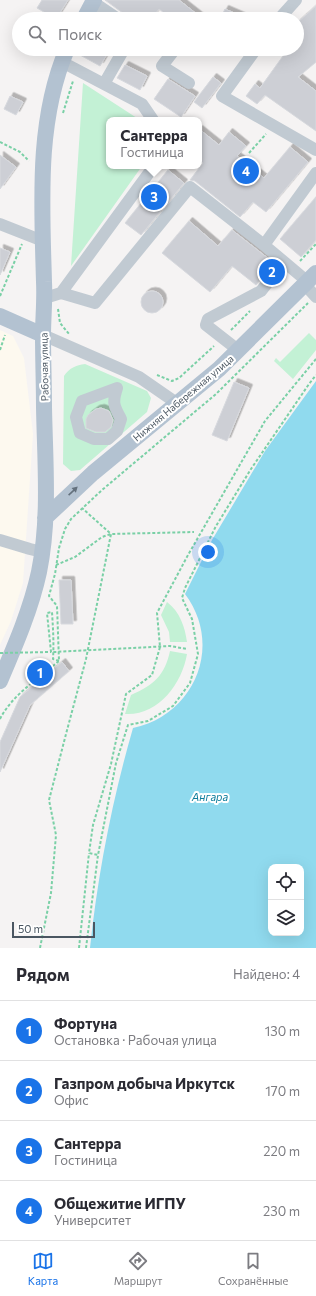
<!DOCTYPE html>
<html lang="ru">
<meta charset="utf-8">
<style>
body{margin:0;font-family:Commissioner,sans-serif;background:#f2f2f3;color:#2b2b33}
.controls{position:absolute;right:12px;bottom:12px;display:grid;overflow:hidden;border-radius:8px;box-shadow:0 4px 16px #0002}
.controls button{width:36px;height:36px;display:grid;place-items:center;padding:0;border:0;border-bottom:1px solid #e1e1e2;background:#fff;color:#2b2b33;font:20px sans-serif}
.scale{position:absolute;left:12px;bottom:10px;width:83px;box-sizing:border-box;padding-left:4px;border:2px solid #4a5661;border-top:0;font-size:11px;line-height:14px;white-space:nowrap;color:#4a5661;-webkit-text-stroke:3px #fff;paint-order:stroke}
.you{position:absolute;left:208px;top:552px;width:14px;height:14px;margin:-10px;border:3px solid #fff;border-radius:50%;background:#1a73e8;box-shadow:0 0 0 6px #1a73e833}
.badge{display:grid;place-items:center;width:26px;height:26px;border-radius:50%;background:#1a73e8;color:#fff;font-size:13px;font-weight:700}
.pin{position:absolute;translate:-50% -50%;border:2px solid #fff;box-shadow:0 1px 4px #0006}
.popup{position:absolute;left:106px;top:117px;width:96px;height:52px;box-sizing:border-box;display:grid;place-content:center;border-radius:8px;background:#fff;filter:drop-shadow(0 1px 3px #0005);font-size:13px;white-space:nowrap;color:#7c7c81}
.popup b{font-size:15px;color:#2b2b33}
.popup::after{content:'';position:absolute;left:50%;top:100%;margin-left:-8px;border:8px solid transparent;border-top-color:#fff}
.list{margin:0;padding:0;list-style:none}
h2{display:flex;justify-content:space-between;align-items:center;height:52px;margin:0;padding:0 16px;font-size:17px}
h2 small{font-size:13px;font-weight:400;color:#7c7c81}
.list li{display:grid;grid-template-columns:26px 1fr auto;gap:12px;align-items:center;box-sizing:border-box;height:60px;padding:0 16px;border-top:1px solid #e1e1e2}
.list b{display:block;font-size:15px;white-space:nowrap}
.list p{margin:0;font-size:13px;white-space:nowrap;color:#7c7c81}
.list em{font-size:13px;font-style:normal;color:#7c7c81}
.icon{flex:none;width:22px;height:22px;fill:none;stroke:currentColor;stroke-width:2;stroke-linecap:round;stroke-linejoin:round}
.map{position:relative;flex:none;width:316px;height:948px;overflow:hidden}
.search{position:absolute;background:#fff;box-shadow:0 4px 16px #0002;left:12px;right:12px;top:12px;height:44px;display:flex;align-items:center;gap:10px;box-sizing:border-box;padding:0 14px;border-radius:22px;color:#7c7c81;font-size:15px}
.sheet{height:292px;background:#fff}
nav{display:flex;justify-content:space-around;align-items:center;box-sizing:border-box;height:56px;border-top:1px solid #e1e1e2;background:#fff;font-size:11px;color:#7c7c81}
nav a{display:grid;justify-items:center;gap:2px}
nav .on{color:#1a73e8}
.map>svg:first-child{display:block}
</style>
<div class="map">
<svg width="316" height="948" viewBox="0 0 316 948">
<defs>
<filter id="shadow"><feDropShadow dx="3.5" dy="-3.5" stdDeviation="0" flood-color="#0004"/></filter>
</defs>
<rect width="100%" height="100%" fill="#f5f3f3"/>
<path fill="#fdf9ef" d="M 0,330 L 13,336 L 24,358 L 33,434 L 23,583 L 11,621 L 0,645 Z"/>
<path fill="#c3f1d5" d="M 83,83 L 140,120 L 109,120 L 109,166 L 142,166 L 71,266 Z
M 309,333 L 316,340 L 316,350 L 293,379 L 274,361 L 276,358 L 280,362 Z
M 85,364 L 147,391 L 151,398 L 147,412 L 80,470 L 71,471 L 63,464 L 64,376 C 69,368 76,365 85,364 Z
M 167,602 C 180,612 185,627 187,642 L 170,642 L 169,632 L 161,615 Z
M 170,651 L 187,654 C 182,684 158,716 125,714 L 131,695 C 154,685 165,675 170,651 Z"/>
<path fill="#90daee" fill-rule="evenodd" d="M 316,381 L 316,948 L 90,948 C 98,873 112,801 133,728 C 194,715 224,646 185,594 L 212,540 L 265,451 ZM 271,867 L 301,867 L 301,933 L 271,933 Z"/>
<path fill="#cdcfd5" stroke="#d7d9de" filter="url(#shadow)" d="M 42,0 L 68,0 L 56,19 L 37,8 Z
M 105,0 L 179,0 L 203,19 L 172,19 L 159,9 L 151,19 L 131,19 Z
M 316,6 L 316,62 L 298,77 L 316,91 L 316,131 L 265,95 L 257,104 L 246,96 L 255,84 L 260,88 L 288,49 L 297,49 L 297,23 Z
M 225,9 L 248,19 L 220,19 Z
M 84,49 L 110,49 L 100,66 L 80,55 Z
M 125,65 L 147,76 L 140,90 L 117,78 Z
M 213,77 L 221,83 L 202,108 L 194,102 Z
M 168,79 L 195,96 L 181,117 L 154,99 Z
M 10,96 L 23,102 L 16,115 L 4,109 Z
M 199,129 L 219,145 L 229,132 L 246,146 L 237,156 L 264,178 L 290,147 L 308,162 L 266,212 L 253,202 L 240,217 L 195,181 L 190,180 L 203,163 L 199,160 Z
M 0,155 L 16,167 L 0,189 Z
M 168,170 L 184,183 L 141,235 L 125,223 Z
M 316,197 L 316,240 L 301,257 L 280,239 Z
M 189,221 L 218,246 L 232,230 L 274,263 L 256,285 L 232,266 L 210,292 L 162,253 Z
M 0,248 L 10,252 L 0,275 Z
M141 302a11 11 0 1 1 22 0a11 11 0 1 1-22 0Z
M 234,382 L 249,388 L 227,441 L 212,435 Z
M 101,408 L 109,411 L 113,420 L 111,427 L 105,432 L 96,432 L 86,428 L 86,419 L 88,415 L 96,409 Z
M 59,580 L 71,580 L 73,624 L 61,624 Z
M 62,662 L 69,671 L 30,705 L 0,772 L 0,742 L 20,697 Z"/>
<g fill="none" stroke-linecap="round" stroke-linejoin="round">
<path stroke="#7ad0a6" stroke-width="2" stroke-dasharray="3 2" stroke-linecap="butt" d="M 63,113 L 73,81
M 0,142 L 20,152 L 29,161
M 249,153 L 266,134
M 300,261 L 316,244
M 0,296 L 22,244
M 58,309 L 60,323 L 69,334
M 231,330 L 250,311
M 0,350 L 5,335
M 316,359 L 265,421 L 188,555 L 157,613 L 160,647 L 152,675 L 126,694 L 111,764 L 93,825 L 89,853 L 98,855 L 116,763 L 128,725 L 148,721 L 173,706 L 190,683 L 198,654 L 192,619 L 182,598 L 185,588 L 216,526 L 251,469 L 309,384 L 316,375
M 157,375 L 172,381 L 179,378 L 214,346
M 56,565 L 75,557 L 102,537 L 111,534 L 194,532
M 59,661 L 53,659 C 54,643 53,628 52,612 L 47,613 L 51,652 L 54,652 L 170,646 L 187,649
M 0,719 C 12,695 39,678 59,661 L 57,606 L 49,596 L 55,574 L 59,548 L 65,529 L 71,519 L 102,490 L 216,394 L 308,303
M 40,948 L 51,893 L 56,835 L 49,800 L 66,734 L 86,659 L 111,534 L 82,508
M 79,948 L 89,853
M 86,948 L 98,855"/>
<path stroke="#c1cad2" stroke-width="12" d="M 93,2 L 118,19
M 279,19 L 296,0
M 175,49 L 162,66 L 189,83
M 256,49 L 222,96 L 316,150
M 62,62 L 142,104 L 153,120
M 104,84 L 124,49
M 0,224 L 43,241
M 264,245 L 316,173
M 305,285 L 316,297
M 61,293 L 154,166
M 45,298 L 61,293 L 95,303 L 190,187 L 264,245 L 308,282
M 43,335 L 139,377 L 178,404
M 238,350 L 206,325 L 208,319 L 261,291 L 284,262
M 117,388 C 112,403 114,406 121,419 L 117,431 L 108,439 L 94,439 L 80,433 L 76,417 L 82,401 Z
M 0,540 L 30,549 L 42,552"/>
<path stroke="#b3c2d1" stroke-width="16" d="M 84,19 L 94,0
M 0,316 L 43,335
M 45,518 L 93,473 L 219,369 L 316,273
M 0,681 C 15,646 31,609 39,572 C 50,518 45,462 44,407 C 44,384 43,360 43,336 C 43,318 45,300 44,282 C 42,205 36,121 67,49"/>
<path stroke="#7ad0a6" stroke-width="2" stroke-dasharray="3 2" stroke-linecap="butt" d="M 0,653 L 51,652"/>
</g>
<defs><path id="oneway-solid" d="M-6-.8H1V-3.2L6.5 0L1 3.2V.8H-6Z"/></defs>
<use fill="#64717d" href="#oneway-solid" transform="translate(73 491) rotate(-43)"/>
<g text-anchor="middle" stroke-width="4" stroke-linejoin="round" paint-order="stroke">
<g font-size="10" fill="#4a5661" stroke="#fff">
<text transform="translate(44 367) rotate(-91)" y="4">Рабочая улица</text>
<text transform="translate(183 398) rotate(-40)" y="4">Нижняя Набережная улица</text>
</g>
<g font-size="11" font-style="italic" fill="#0c7c9b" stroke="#fff">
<text x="210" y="801">Ангара</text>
</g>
</g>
</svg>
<div class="controls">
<button><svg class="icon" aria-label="locate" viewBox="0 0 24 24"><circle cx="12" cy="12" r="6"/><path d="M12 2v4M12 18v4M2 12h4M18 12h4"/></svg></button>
<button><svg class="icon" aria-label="layers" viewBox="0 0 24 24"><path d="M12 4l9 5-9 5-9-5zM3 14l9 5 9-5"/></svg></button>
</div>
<div class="scale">50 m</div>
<div class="you"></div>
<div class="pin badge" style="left:40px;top:673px">1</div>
<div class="pin badge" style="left:272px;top:272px">2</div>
<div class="pin badge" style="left:154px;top:197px">3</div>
<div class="popup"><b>Сантерра</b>Гостиница</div>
<div class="pin badge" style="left:246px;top:171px">4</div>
<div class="search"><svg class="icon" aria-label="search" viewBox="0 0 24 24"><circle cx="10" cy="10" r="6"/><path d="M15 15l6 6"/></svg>Поиск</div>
</div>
<section class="sheet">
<h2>Рядом<small>Найдено: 4</small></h2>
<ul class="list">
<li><span class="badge">1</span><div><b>Фортуна</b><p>Остановка · Рабочая улица</p></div><em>130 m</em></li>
<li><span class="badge">2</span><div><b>Газпром добыча Иркутск</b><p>Офис</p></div><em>170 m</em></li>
<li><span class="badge">3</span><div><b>Сантерра</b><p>Гостиница</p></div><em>220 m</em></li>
<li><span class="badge">4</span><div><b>Общежитие ИГПУ</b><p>Университет</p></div><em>230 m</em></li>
</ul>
</section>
<nav>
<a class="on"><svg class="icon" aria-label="map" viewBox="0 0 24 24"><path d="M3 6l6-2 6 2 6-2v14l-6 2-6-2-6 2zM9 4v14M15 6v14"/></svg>Карта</a>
<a><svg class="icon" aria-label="directions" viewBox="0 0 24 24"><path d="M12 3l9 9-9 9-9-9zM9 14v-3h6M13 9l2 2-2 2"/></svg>Маршрут</a>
<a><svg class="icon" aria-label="saved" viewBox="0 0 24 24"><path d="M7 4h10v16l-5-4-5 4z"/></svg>Сохранённые</a>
</nav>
